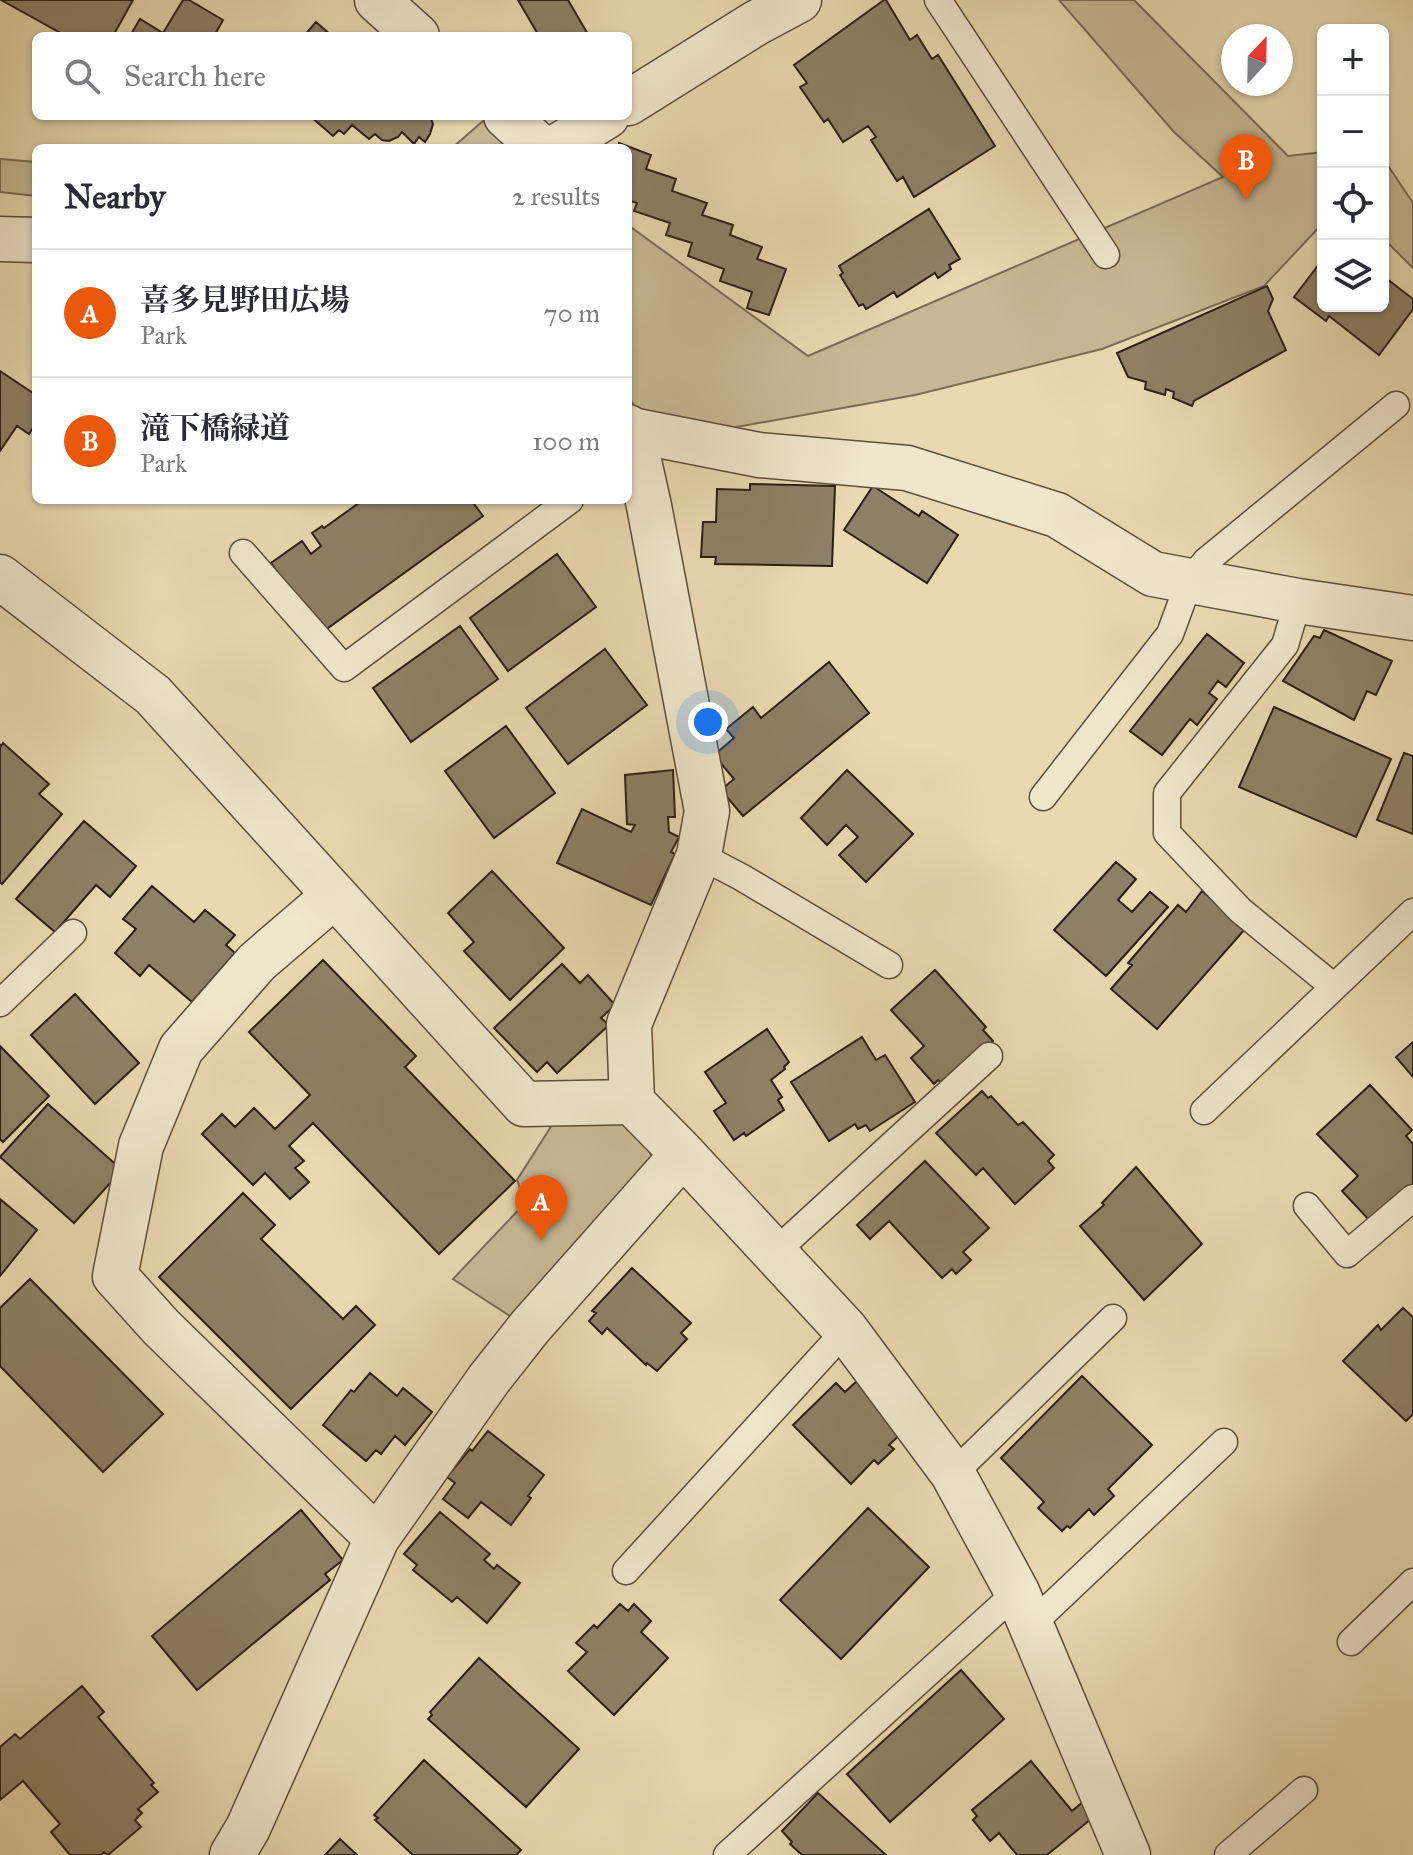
<!DOCTYPE html>
<meta charset="utf-8">
<style>
body{margin:0;font-family:"IM FELL Great Primer","Noto Serif JP",serif;background:#f7f7f7;color:#2b2b33}
.controls{position:absolute;right:24px;top:24px;display:grid;overflow:hidden;border-radius:12px;box-shadow:0 2px 6px #0004}
.controls button{width:72px;height:72px;display:grid;place-items:center;padding:0;border:0;border-bottom:2px solid #e1e1e2;background:#fff;color:#2b2b33;font:40px sans-serif}
.compass{position:absolute;left:1221px;top:24px;width:72px;height:72px;border-radius:50%;background:#fff;box-shadow:0 2px 6px #0004;rotate:22deg}
.you{position:absolute;left:708px;top:722px;width:28px;height:28px;margin:-20px;border:6px solid #fff;border-radius:50%;background:#1a73e8;box-shadow:0 0 0 12px #1a73e833}
.badge{display:grid;place-items:center;width:52px;height:52px;border-radius:50%;background:#ea580c;color:#fff;font-size:26px;font-weight:700}
.pin{position:absolute;translate:-50% -66px;filter:drop-shadow(0 2px 4px #0008)}
.pin::after{content:'';position:absolute;top:42px;width:28px;height:24px;background:inherit;clip-path:polygon(0 0,100% 0,50% 100%)}
.list{margin:0;padding:0;list-style:none}
h2{display:flex;justify-content:space-between;align-items:center;height:104px;margin:0;padding:0 32px;font-size:34px}
h2 small{font-size:26px;font-weight:400;color:#7c7c81}
.list li{display:grid;grid-template-columns:52px 1fr auto;gap:24px;align-items:center;box-sizing:border-box;height:128px;padding:0 32px;border-top:2px solid #e1e1e2}
.list b{display:block;font-size:30px;white-space:nowrap}
.list p{margin:0;font-size:26px;white-space:nowrap;color:#7c7c81}
.list em{font-size:26px;font-style:normal;color:#7c7c81}
.icon{flex:none;width:44px;height:44px;fill:none;stroke:currentColor;stroke-width:2;stroke-linecap:round;stroke-linejoin:round}
.map{position:relative;flex:none;width:1413px;height:1855px;overflow:hidden}
.search{position:absolute;background:#fff;box-shadow:0 2px 6px #0004;left:32px;top:32px;width:600px;height:88px;display:flex;align-items:center;gap:20px;box-sizing:border-box;padding:0 28px;border-radius:12px;color:#7c7c81;font-size:30px}
.panel{position:absolute;background:#fff;box-shadow:0 2px 6px #0004;left:32px;top:144px;width:600px;height:360px;border-radius:12px}
.map>svg:first-child{display:block}
</style>
<div class="map">
<svg width="1413" height="1855" viewBox="0 0 1413 1855">
<rect width="100%" height="100%" fill="#e8d9b1"/>
<filter id="stains"><feTurbulence type="fractalNoise" baseFrequency=".0025" numOctaves="4"/><feColorMatrix values="0 0 0 0 .2 0 0 0 0 .09 0 0 0 0 .02 0 0 0 .5 -.17"/></filter>
<radialGradient id="worn" r=".72"><stop offset=".6" stop-color="#630" stop-opacity="0"/><stop offset="1" stop-color="#630" stop-opacity=".3"/></radialGradient>
<path fill="#c8b996" stroke="#7a6c56" stroke-width="2" d="M 1059,0 L 1134,0 L 1288,156 L 1323,152 L 1323,223 L 1264,286 L 1102,349 L 915,395 L 731,428 L 659,434 L 628,398 L 628,225 L 808,356 L 1223,177 L 1174,132 Z
M 483,121 L 522,148 L 452,148 Z
M 1383,158 L 1413,203 L 1413,268 L 1383,238 Z
M 0,159 L 36,162 L 36,196 L 0,192 Z
M 616,1102 L 658,1165 L 522,1324 L 453,1279 L 525,1203 L 517,1180 L 566,1103 Z"/>
<path fill="#8e8066" stroke="#2c1f15" stroke-width="2" d="M 1,0 L 133,0 L 113,36 L 66,36 Z
M 183,0 L 189,0 L 223,20 L 214,36 L 130,36 L 140,19 L 163,33 Z
M 518,0 L 568,0 L 589,36 L 539,36 Z
M 884,0 L 886,0 L 910,40 L 917,35 L 932,59 L 938,55 L 995,146 L 914,197 L 903,177 L 897,181 L 871,140 L 876,137 L 868,126 L 843,142 L 828,119 L 824,122 L 800,87 L 807,83 L 794,65 Z
M 316,22 L 332,36 L 304,36 Z
M 310,116 L 430,116 L 433,124 L 430,134 L 425,142 L 419,137 L 414,144 L 402,132 L 398,137 L 389,141 L 382,140 L 375,134 L 369,139 L 352,125 L 344,134 L 339,130 L 333,136 Z
M 619,143 L 651,155 L 646,169 L 676,179 L 672,191 L 707,203 L 702,215 L 733,225 L 730,235 L 762,247 L 757,259 L 786,269 L 769,315 L 747,308 L 752,292 L 720,281 L 724,269 L 688,256 L 692,243 L 666,235 L 670,223 L 634,211 L 637,203 L 628,200 L 628,148 L 618,148 Z
M 929,209 L 960,259 L 949,265 L 951,269 L 938,278 L 935,273 L 897,297 L 894,292 L 866,309 L 863,304 L 859,306 L 840,275 L 843,273 L 839,266 Z
M 1323,259 L 1323,306 L 1383,306 L 1383,276 L 1413,299 L 1413,309 L 1379,355 L 1329,316 L 1326,321 L 1294,297 Z
M 1267,286 L 1273,299 L 1268,311 L 1286,350 L 1194,401 L 1192,406 L 1173,398 L 1174,392 L 1166,389 L 1165,395 L 1145,389 L 1146,382 L 1128,377 L 1117,353 Z
M 0,371 L 36,395 L 36,423 L 29,434 L 17,426 L 0,451 Z
M 750,484 L 835,486 L 832,566 L 715,564 L 716,557 L 701,557 L 703,522 L 716,522 L 717,489 L 750,490 Z
M 873,486 L 919,516 L 922,511 L 958,535 L 927,583 L 844,530 Z
M 363,500 L 471,500 L 483,516 L 321,633 L 271,563 L 302,541 L 311,554 L 321,546 L 312,533 L 322,526 L 324,528 Z
M 557,554 L 596,607 L 508,671 L 470,618 Z
M 460,626 L 498,679 L 411,742 L 373,688 Z
M 1324,630 L 1392,661 L 1376,695 L 1367,691 L 1354,720 L 1283,681 L 1314,636 L 1320,638 Z
M 1207,634 L 1244,663 L 1226,687 L 1218,681 L 1209,693 L 1217,699 L 1197,725 L 1190,719 L 1162,755 L 1130,731 Z
M 605,649 L 647,705 L 568,764 L 526,708 Z
M 829,662 L 869,713 L 743,816 L 721,790 L 734,779 L 714,755 L 734,738 L 726,729 L 753,707 L 761,718 Z
M 1274,707 L 1391,759 L 1356,837 L 1239,787 Z
M 506,726 L 555,793 L 494,838 L 445,771 Z
M 3,743 L 49,784 L 39,794 L 62,814 L 2,884 L 0,882 L 0,745 L 1,746 Z
M 1404,753 L 1413,756 L 1413,834 L 1377,820 Z
M 673,770 L 675,817 L 668,817 L 669,832 L 679,837 L 671,852 L 675,854 L 651,905 L 557,863 L 582,809 L 631,832 L 635,825 L 627,824 L 625,775 Z
M 847,770 L 913,834 L 866,882 L 839,855 L 858,837 L 846,825 L 827,845 L 801,818 Z
M 84,821 L 136,866 L 110,897 L 96,885 L 55,932 L 16,899 Z
M 1116,862 L 1136,879 L 1118,900 L 1132,912 L 1150,892 L 1168,907 L 1106,976 L 1054,930 Z
M 492,871 L 564,948 L 510,1000 L 464,951 L 474,942 L 448,913 Z
M 152,886 L 194,922 L 205,910 L 235,935 L 226,945 L 235,953 L 192,1002 L 149,965 L 140,976 L 115,953 L 136,929 L 123,919 Z
M 1202,891 L 1245,929 L 1157,1029 L 1111,989 L 1132,965 L 1128,963 L 1178,905 L 1186,912 Z
M 323,960 L 416,1056 L 405,1067 L 515,1181 L 439,1254 L 313,1123 L 289,1146 L 304,1161 L 295,1168 L 309,1182 L 290,1199 L 265,1173 L 253,1185 L 202,1134 L 222,1114 L 235,1127 L 254,1108 L 275,1129 L 310,1095 L 249,1032 Z
M 562,964 L 580,983 L 588,975 L 615,1005 L 601,1018 L 609,1025 L 557,1073 L 547,1062 L 537,1072 L 494,1028 Z
M 935,970 L 986,1027 L 983,1030 L 993,1041 L 944,1085 L 938,1080 L 934,1084 L 911,1058 L 924,1046 L 891,1010 Z
M 75,994 L 139,1063 L 95,1104 L 31,1035 Z
M 767,1029 L 789,1062 L 784,1067 L 785,1069 L 771,1080 L 782,1097 L 778,1100 L 784,1110 L 746,1136 L 744,1133 L 734,1140 L 714,1111 L 726,1103 L 705,1072 Z
M 862,1037 L 876,1060 L 885,1055 L 915,1102 L 870,1131 L 866,1125 L 858,1129 L 855,1124 L 829,1141 L 791,1082 Z
M 1413,1042 L 1413,1077 L 1396,1057 Z
M 0,1046 L 49,1096 L 3,1142 L 0,1139 Z
M 1370,1085 L 1412,1130 L 1406,1136 L 1413,1144 L 1413,1185 L 1391,1205 L 1370,1221 L 1342,1191 L 1358,1176 L 1317,1134 Z
M 982,1091 L 988,1098 L 991,1096 L 1018,1125 L 1023,1122 L 1054,1155 L 1048,1161 L 1054,1168 L 1015,1204 L 983,1168 L 976,1175 L 936,1133 Z
M 48,1104 L 122,1170 L 74,1223 L 0,1157 Z
M 925,1161 L 989,1228 L 963,1252 L 971,1260 L 956,1274 L 952,1269 L 942,1278 L 889,1221 L 870,1239 L 857,1225 Z
M 1136,1167 L 1202,1244 L 1144,1300 L 1080,1226 L 1104,1205 L 1102,1203 Z
M 243,1193 L 275,1225 L 261,1239 L 343,1319 L 356,1306 L 375,1325 L 291,1409 L 159,1277 Z
M 0,1199 L 37,1230 L 0,1276 Z
M 632,1268 L 691,1323 L 681,1333 L 687,1339 L 657,1371 L 647,1363 L 646,1365 L 607,1328 L 602,1334 L 589,1321 L 596,1313 L 592,1311 Z
M 30,1279 L 163,1414 L 103,1472 L 0,1366 L 0,1308 Z
M 1403,1308 L 1413,1317 L 1413,1414 L 1406,1421 L 1343,1361 L 1378,1325 L 1381,1330 Z
M 370,1373 L 397,1396 L 403,1388 L 432,1412 L 405,1445 L 395,1436 L 381,1454 L 376,1450 L 366,1461 L 323,1425 L 351,1390 L 354,1392 Z
M 1082,1376 L 1152,1445 L 1108,1489 L 1114,1496 L 1094,1515 L 1089,1509 L 1070,1528 L 1067,1526 L 1062,1531 L 1038,1508 L 1044,1502 L 1001,1458 Z
M 857,1381 L 905,1430 L 889,1445 L 894,1449 L 878,1464 L 874,1460 L 851,1484 L 793,1425 L 836,1383 L 845,1392 Z
M 488,1431 L 544,1475 L 528,1496 L 531,1498 L 511,1525 L 481,1502 L 468,1518 L 443,1499 L 455,1483 L 447,1477 L 470,1449 L 472,1451 Z
M 868,1508 L 929,1567 L 841,1659 L 780,1600 Z
M 301,1510 L 343,1560 L 325,1574 L 330,1580 L 197,1690 L 152,1636 Z
M 440,1512 L 490,1554 L 484,1560 L 494,1569 L 497,1565 L 520,1583 L 487,1623 L 457,1597 L 452,1602 L 413,1570 L 417,1565 L 404,1554 Z
M 620,1604 L 628,1611 L 634,1604 L 651,1621 L 641,1632 L 668,1658 L 614,1715 L 568,1671 L 587,1652 L 576,1643 L 594,1625 L 597,1628 Z
M 479,1658 L 579,1749 L 526,1807 L 428,1719 L 432,1715 L 430,1712 Z
M 961,1670 L 1004,1719 L 890,1822 L 847,1774 Z
M 82,1686 L 104,1712 L 98,1717 L 154,1783 L 151,1785 L 158,1792 L 138,1809 L 142,1813 L 135,1820 L 141,1827 L 108,1855 L 104,1852 L 101,1855 L 70,1855 L 51,1832 L 60,1824 L 23,1781 L 0,1800 L 0,1747 L 15,1734 L 20,1739 Z
M 424,1760 L 521,1850 L 516,1855 L 413,1855 L 375,1820 L 378,1818 L 374,1815 Z
M 1031,1761 L 1072,1811 L 1084,1801 L 1091,1819 L 1047,1855 L 1017,1855 L 999,1833 L 990,1841 L 973,1820 L 977,1816 L 972,1810 Z
M 818,1793 L 886,1855 L 802,1855 L 790,1844 L 792,1842 L 782,1831 Z
M 340,1839 L 357,1855 L 325,1855 Z"/>
<g fill="none" stroke-linecap="round" stroke-linejoin="round">
<g stroke="#5b4e3c" stroke-width="29">
<path id="service" d="M 938,0 L 1106,255
M 243,553 L 344,668 L 570,500
M 1298,601 L 1285,645 L 1167,793 L 1167,833 L 1240,910 L 1334,987
M 1043,797 L 1170,634 L 1189,582 L 1206,561 L 1396,405
M 699,855 L 741,877 L 889,965
M 0,1003 L 73,933
M 1204,1111 L 1413,912
M 1307,1206 L 1347,1254 L 1413,1198
M 774,1253 L 989,1056
M 953,1474 L 1113,1318
M 626,1571 L 846,1330
M 1031,1625 L 1224,1442
M 1351,1642 L 1413,1582
M 727,1855 L 1017,1592
M 1228,1855 L 1304,1790"/>
</g>
<g stroke="#5b4e3c" stroke-width="47">
<path id="minor" d="M 377,0 L 417,36
M 628,103 L 756,23 L 799,0
M 506,116 L 541,148
M 555,148 L 607,116
M 0,239 L 36,240
M 628,427 L 632,430 L 759,455 L 907,468 L 1057,515 L 1153,574 L 1298,601 L 1413,618
M 632,430 L 649,506 L 707,811 L 699,855 L 629,1024 L 632,1102 L 683,1154 L 846,1330 L 953,1474 L 1017,1592 L 1128,1855
M 0,577 L 153,695 L 524,1104 L 632,1102
M 334,896 L 257,962 L 181,1049 L 141,1146 L 115,1276 L 161,1327 L 377,1538
M 232,1855 L 248,1828 L 377,1538 L 489,1379 L 530,1327 L 683,1154"/>
</g>
<use href="#service" stroke="#f0e6cc" stroke-width="26"/>
<use href="#minor" stroke="#f0e6cc" stroke-width="44"/>
</g>
<rect width="100%" height="100%" filter="url(#stains)"/>
<rect width="100%" height="100%" fill="url(#worn)"/>
</svg>
<div class="controls">
<button>+</button>
<button>−</button>
<button><svg class="icon" aria-label="locate" viewBox="0 0 24 24"><circle cx="12" cy="12" r="6"/><path d="M12 2v4M12 18v4M2 12h4M18 12h4"/></svg></button>
<button><svg class="icon" aria-label="layers" viewBox="0 0 24 24"><path d="M12 4l9 5-9 5-9-5zM3 14l9 5 9-5"/></svg></button>
</div>
<svg class="compass" viewBox="-18 -18 36 36"><path d="M0-13l5 13h-10z" fill="#e53935"/><path d="M0 13l5-13h-10z" fill="#7c7c81"/></svg>
<div class="you"></div>
<div class="pin badge" style="left:541px;top:1241px">A</div>
<div class="pin badge" style="left:1246px;top:200px">B</div>
<div class="search"><svg class="icon" aria-label="search" viewBox="0 0 24 24"><circle cx="10" cy="10" r="6"/><path d="M15 15l6 6"/></svg>Search here</div>
<section class="panel">
<h2>Nearby<small>2 results</small></h2>
<ul class="list">
<li><span class="badge">A</span><div><b>喜多見野田広場</b><p>Park</p></div><em>70 m</em></li>
<li><span class="badge">B</span><div><b>滝下橋緑道</b><p>Park</p></div><em>100 m</em></li>
</ul>
</section>
</div>
